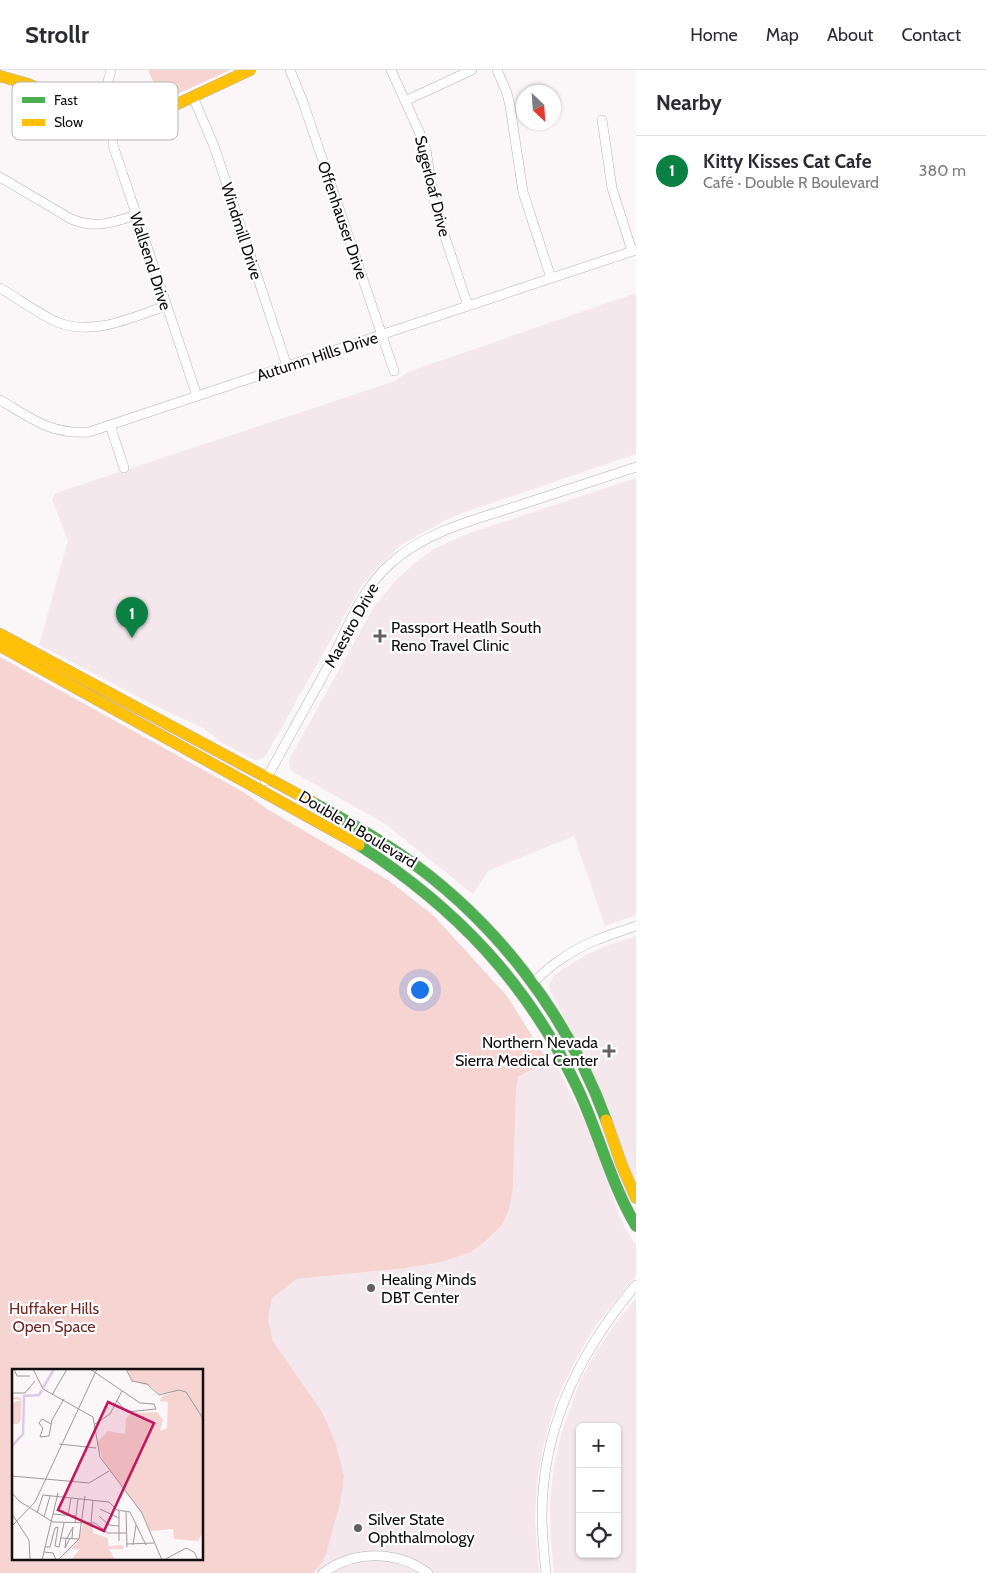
<!DOCTYPE html>
<meta charset="utf-8">
<style>
body{margin:0;font-family:Cabin,sans-serif;background:#f2f2f3;color:#2b2b33}
.controls{position:absolute;right:15px;bottom:15px;display:grid;overflow:hidden;border-radius:8px;box-shadow:0 1px 4px #0004}
.controls button{width:45px;height:45px;display:grid;place-items:center;padding:0;border:0;border-bottom:1px solid #e1e1e2;background:#fff;color:#2b2b33;font:25px sans-serif}
.compass{position:absolute;left:516px;top:15px;width:45px;height:45px;border-radius:50%;background:#fff;box-shadow:0 1px 4px #0004;rotate:155deg}
.you{position:absolute;left:419px;top:919px;width:18px;height:18px;margin:-12px;border:4px solid #fff;border-radius:50%;background:#1a73e8;box-shadow:0 0 0 8px #1a73e833}
.badge{display:grid;place-items:center;width:32px;height:32px;border-radius:50%;background:#0b8043;color:#fff;font-size:16px;font-weight:700}
.pin{position:absolute;translate:-50% -41px;filter:drop-shadow(0 1px 2px #0008)}
.pin::after{content:'';position:absolute;top:26px;width:18px;height:15px;background:inherit;clip-path:polygon(0 0,100% 0,50% 100%)}
.list{margin:0;padding:0;list-style:none}
h2{display:flex;justify-content:space-between;align-items:center;height:65px;margin:0;padding:0 20px;font-size:21px}
h2 small{font-size:16px;font-weight:400;color:#7c7c81}
.list li{display:grid;grid-template-columns:32px 1fr auto;gap:15px;align-items:center;box-sizing:border-box;height:70px;padding:0 20px;border-top:1px solid #e1e1e2}
.list b{display:block;font-size:19px;white-space:nowrap}
.list p{margin:0;font-size:16px;white-space:nowrap;color:#7c7c81}
.list em{font-size:16px;font-style:normal;color:#7c7c81}
.icon{flex:none;width:28px;height:28px;fill:none;stroke:currentColor;stroke-width:2;stroke-linecap:round;stroke-linejoin:round}
.map{position:relative;flex:none;width:636px;height:1503px;overflow:hidden}
header{display:flex;align-items:center;gap:30px;box-sizing:border-box;height:70px;padding:0 25px;background:#fff;border-bottom:1px solid #e1e1e2}
header strong{font-size:24px}
nav{display:flex;gap:28px;margin-inline-start:auto;font-size:18px}
main{display:flex}
aside{flex:1;background:#fff}
.map>svg:first-child{display:block}
</style>
<header>
<strong>Strollr</strong>
<nav><a>Home</a><a>Map</a><a>About</a><a>Contact</a></nav>
</header>
<main>
<div class="map">
<svg width="636" height="1503" viewBox="0 0 636 1503">
<rect width="100%" height="100%" fill="#fbf6f8"/>
<path fill="#f4e8ed" fill-rule="evenodd" d="M 636,223 L 636,384 L 462,443 L 444,451 L 401,475 L 376,499 L 360,518 L 266,685 L 261,689 L 255,690 L 222,673 L 203,658 L 160,638 L 39,575 L 68,471 L 52,429 L 56,423 L 395,311 L 408,302 Z
M 636,408 L 636,845 L 605,856 L 574,766 L 488,801 L 473,824 L 384,753 L 293,702 L 290,698 L 289,692 L 291,686 L 374,537 L 396,510 L 415,493 L 432,480 L 446,473 L 470,463 Z
M 636,866 L 636,1116 L 574,966 L 550,921 L 549,915 L 554,905 L 584,886 L 603,877 Z
M 553,989 L 585,1052 L 619,1144 L 625,1158 L 636,1175 L 636,1206 L 605,1244 L 592,1261 L 572,1297 L 556,1331 L 544,1373 L 537,1411 L 535,1450 L 539,1503 L 313,1503 L 321,1495 L 335,1371 L 322,1342 L 273,1271 L 268,1249 L 272,1228 L 297,1209 L 406,1198 L 441,1192 L 471,1182 L 486,1172 L 503,1154 L 510,1136 L 513,1117 L 516,1021 L 518,1007 Z
M 636,1228 L 636,1503 L 554,1503 L 551,1473 L 550,1434 L 554,1394 L 562,1362 L 579,1314 L 594,1285 L 617,1251 ZM 580,1357 L 617,1357 L 617,1484 L 580,1484 Z"/>
<path fill="#f6d4d1" fill-rule="evenodd" d="M 148,0 L 230,0 L 162,31 Z
M 0,587 L 245,723 L 267,739 L 388,810 L 434,846 L 507,926 L 548,991 L 518,1007 L 516,1021 L 513,1117 L 510,1136 L 503,1154 L 486,1171 L 471,1182 L 441,1192 L 406,1198 L 297,1209 L 272,1228 L 268,1249 L 273,1271 L 322,1342 L 335,1371 L 344,1406 L 340,1433 L 326,1484 L 321,1494 L 313,1503 L 0,1503 ZM 202,1300 L 202,1489 L 14,1489 L 14,1300 Z"/>
<g fill="none" stroke-linecap="round" stroke-linejoin="round">
<g stroke="#b6b2b4" stroke-width="10">
<path id="street" d="M 290,0 L 303,32 L 394,301
M 391,0 L 422,68 L 426,80 L 435,137 L 468,236
M 497,0 L 507,23 L 510,36 L 523,122 L 551,208
M 193,27 L 214,76 L 287,296
M 405,31 L 472,0
M 602,50 L 612,118 L 632,181
M 97,51 L 111,0
M 113,54 L 113,75 L 197,326
M 0,107 L 71,149 C 96,159 112,153 136,145
M 0,218 C 19,229 37,243 57,252 C 93,267 132,247 166,236
M 0,330 C 31,348 51,365 89,362 L 636,180
M 110,355 L 124,398
M 265,711 C 287,671 309,631 331,591 C 348,557 361,520 390,494 C 425,462 473,450 517,436 C 556,423 596,410 636,397
M 533,913 C 541,905 550,896 560,890 C 583,873 609,865 636,856
M 323,1503 C 353,1480 397,1480 428,1503
M 546,1503 C 544,1484 542,1465 542,1446 C 542,1358 580,1281 636,1215"/>
</g>
<g stroke="#b6b2b4" stroke-width="12">
<path id="fast" d="M 312,732 C 342,748 372,765 400,784 C 494,849 567,943 606,1050
M 359,775 C 456,838 527,912 577,1017 C 599,1063 610,1112 636,1156"/>
</g>
<g stroke="#b6b2b4" stroke-width="12">
<path id="slow" d="M 0,6 L 28,14 L 44,21 L 97,51 L 119,54 L 143,50 L 250,0
M 0,564 L 312,732
M 0,576 L 359,775
M 606,1050 L 622,1096 L 636,1128"/>
</g>
<use href="#street" stroke="#fefefe" stroke-width="9"/>
<use href="#fast" stroke="#4caf50" stroke-width="11"/>
<use href="#slow" stroke="#ffc107" stroke-width="11"/>
</g>
<g fill="#645f61" stroke="#fff" stroke-width="2">
<path d="M377.5 558.5h5v5h5v5h-5v5h-5v-5h-5v-5h5z"/>
<path d="M606.5 973.5h5v5h5v5h-5v5h-5v-5h-5v-5h5z"/>
<circle cx="371" cy="1218" r="5"/>
<circle cx="358" cy="1458" r="5"/>
</g>
<g text-anchor="middle" stroke-width="4.5" stroke-linejoin="round" paint-order="stroke">
<g font-size="16" fill="#120e10" stroke="#fff">
<text transform="translate(433 116) rotate(76)" y="6">Sugerloaf Drive</text>
<text transform="translate(343 150) rotate(71)" y="6">Offenhauser Drive</text>
<text transform="translate(242 161) rotate(72)" y="6">Windmill Drive</text>
<text transform="translate(151 191) rotate(72)" y="6">Wallsend Drive</text>
<text transform="translate(317 286) rotate(-18)" y="6">Autumn Hills Drive</text>
<text transform="translate(351 555) rotate(-61)" y="6">Maestro Drive</text>
<text transform="translate(358 759) rotate(31)" y="6">Double R Boulevard</text>
</g>
<g font-size="16" fill="#120e10" stroke="#fff" text-anchor="start">
<text x="391" y="563">Passport Heatlh South<tspan x="391" dy="18">Reno Travel Clinic</tspan></text>
<text x="598" y="978" text-anchor="end">Northern Nevada<tspan x="598" dy="18">Sierra Medical Center</tspan></text>
<text x="381" y="1215">Healing Minds<tspan x="381" dy="18">DBT Center</tspan></text>
<text x="368" y="1455">Silver State<tspan x="368" dy="18">Ophthalmology</tspan></text>
</g>
<g font-size="16" fill="#6f2a25" stroke="#fff">
<text x="54" y="1244">Huffaker Hills<tspan x="54" dy="18">Open Space</tspan></text>
</g>
</g>
<g transform="translate(12 1299)">
<rect width="191" height="191" fill="#fbf6f8"/>
<path d="M 115,0 L 191,0 L 192,161 L 186,172 L 162,170 L 161,160 L 138,162 L 133,149 L 91,91 L 85,73 L 96,62 L 113,65 L 114,50 L 119,44 L 145,43 L 151,51 L 148,62 L 155,59 L 156,33 L 148,32 L 150,27 L 162,23 L 147,25 L 140,18 L 120,12 ZM 2,28 L 9,29 L 9,51 L 6,55 L 0,55 L 0,34 L 9,31 L 0,30 ZM 71,155 L 81,155 L 81,164 L 96,169 L 96,177 L 111,176 L 111,180 L 97,180 L 103,191 L 59,191 L 68,180 L 59,180 L 66,172 Z" fill="#f6d4d1"/>
<path fill="none" stroke="#dac9eb" stroke-width="2.5" d="M 31,19 L 42,0M 0,77 L 11,65 L 12,27 L 27,26 L 30,21"/>
<path fill="none" stroke="#9e999b" stroke-width="1" d="M 2,0 L 5,7 L 18,7M 21,0 L 31,20 L 81,48 L 88,88 L 130,144 L 150,191M 78,0 L 128,34 L 142,35 L 144,40 L 115,43 L 104,31M 114,0 L 120,12 L 135,15 L 147,26 L 167,21 L 174,23 L 192,51M 0,24 L 13,24 L 23,12M 40,26 L 55,0M 39,55 L 30,50 L 27,54 L 31,59 L 28,68 L 37,67 L 40,51 L 52,30M 83,55 L 98,45 L 110,22M 47,75 L 84,79M 0,107 L 77,114 L 97,102M 0,124 L 7,132 L 41,153 L 83,154 L 96,164 L 114,164M 88,140 L 107,149M 114,142 L 115,178M 25,144 L 31,126 L 97,133 L 105,141 L 118,143 L 134,176M 0,145 L 17,171 L 18,191M 41,145 L 64,147M 56,147 L 59,129M 87,147 L 97,156 L 107,157M 32,148 L 38,127M 63,154 L 66,130M 79,154 L 81,131M 0,157 L 23,133 L 85,0M 48,169 L 67,170M 54,169 L 53,179 L 58,169M 55,169 L 61,158 L 60,169M 107,172 L 107,142M 114,175 L 142,174M 121,176 L 124,156M 33,178 L 38,178 L 43,159 L 46,158 L 43,177 L 47,178 L 52,154M 32,183 L 41,184 L 44,191M 30,191 L 46,124M 46,191 L 67,170 L 73,127M 152,191 L 174,179 L 182,183 L 186,191"/>
<path fill="#c2185b" fill-opacity="0.15" stroke="#c2185b" stroke-width="2.5" d="M 96,33 L 142,54 L 92,162 L 46,141 Z"/>
<rect width="191" height="191" fill="none" stroke="#120e10" stroke-width="2.5"/>
</g>
<rect x="12" y="12" width="166" height="58" rx="8" fill="#fff" stroke="#b8b7b7" stroke-width="1"/>
<rect x="22" y="27" width="23" height="6" fill="#4caf50"/>
<rect x="22" y="49" width="23" height="7" fill="#ffc107"/>
<g font-size="14" fill="#120e10">
<text x="54" y="35">Fast</text>
<text x="54" y="57">Slow</text>
</g>
</svg>
<div class="controls">
<button>+</button>
<button>−</button>
<button><svg class="icon" aria-label="locate" viewBox="0 0 24 24"><circle cx="12" cy="12" r="6"/><path d="M12 2v4M12 18v4M2 12h4M18 12h4"/></svg></button>
</div>
<svg class="compass" viewBox="-18 -18 36 36"><path d="M0-13l5 13h-10z" fill="#e53935"/><path d="M0 13l5-13h-10z" fill="#7c7c81"/></svg>
<div class="you"></div>
<div class="pin badge" style="left:132px;top:568px">1</div>
</div>
<aside>
<h2>Nearby<small></small></h2>
<ul class="list">
<li><span class="badge">1</span><div><b>Kitty Kisses Cat Cafe</b><p>Café · Double R Boulevard</p></div><em>380 m</em></li>
</ul>
</aside>
</main>
